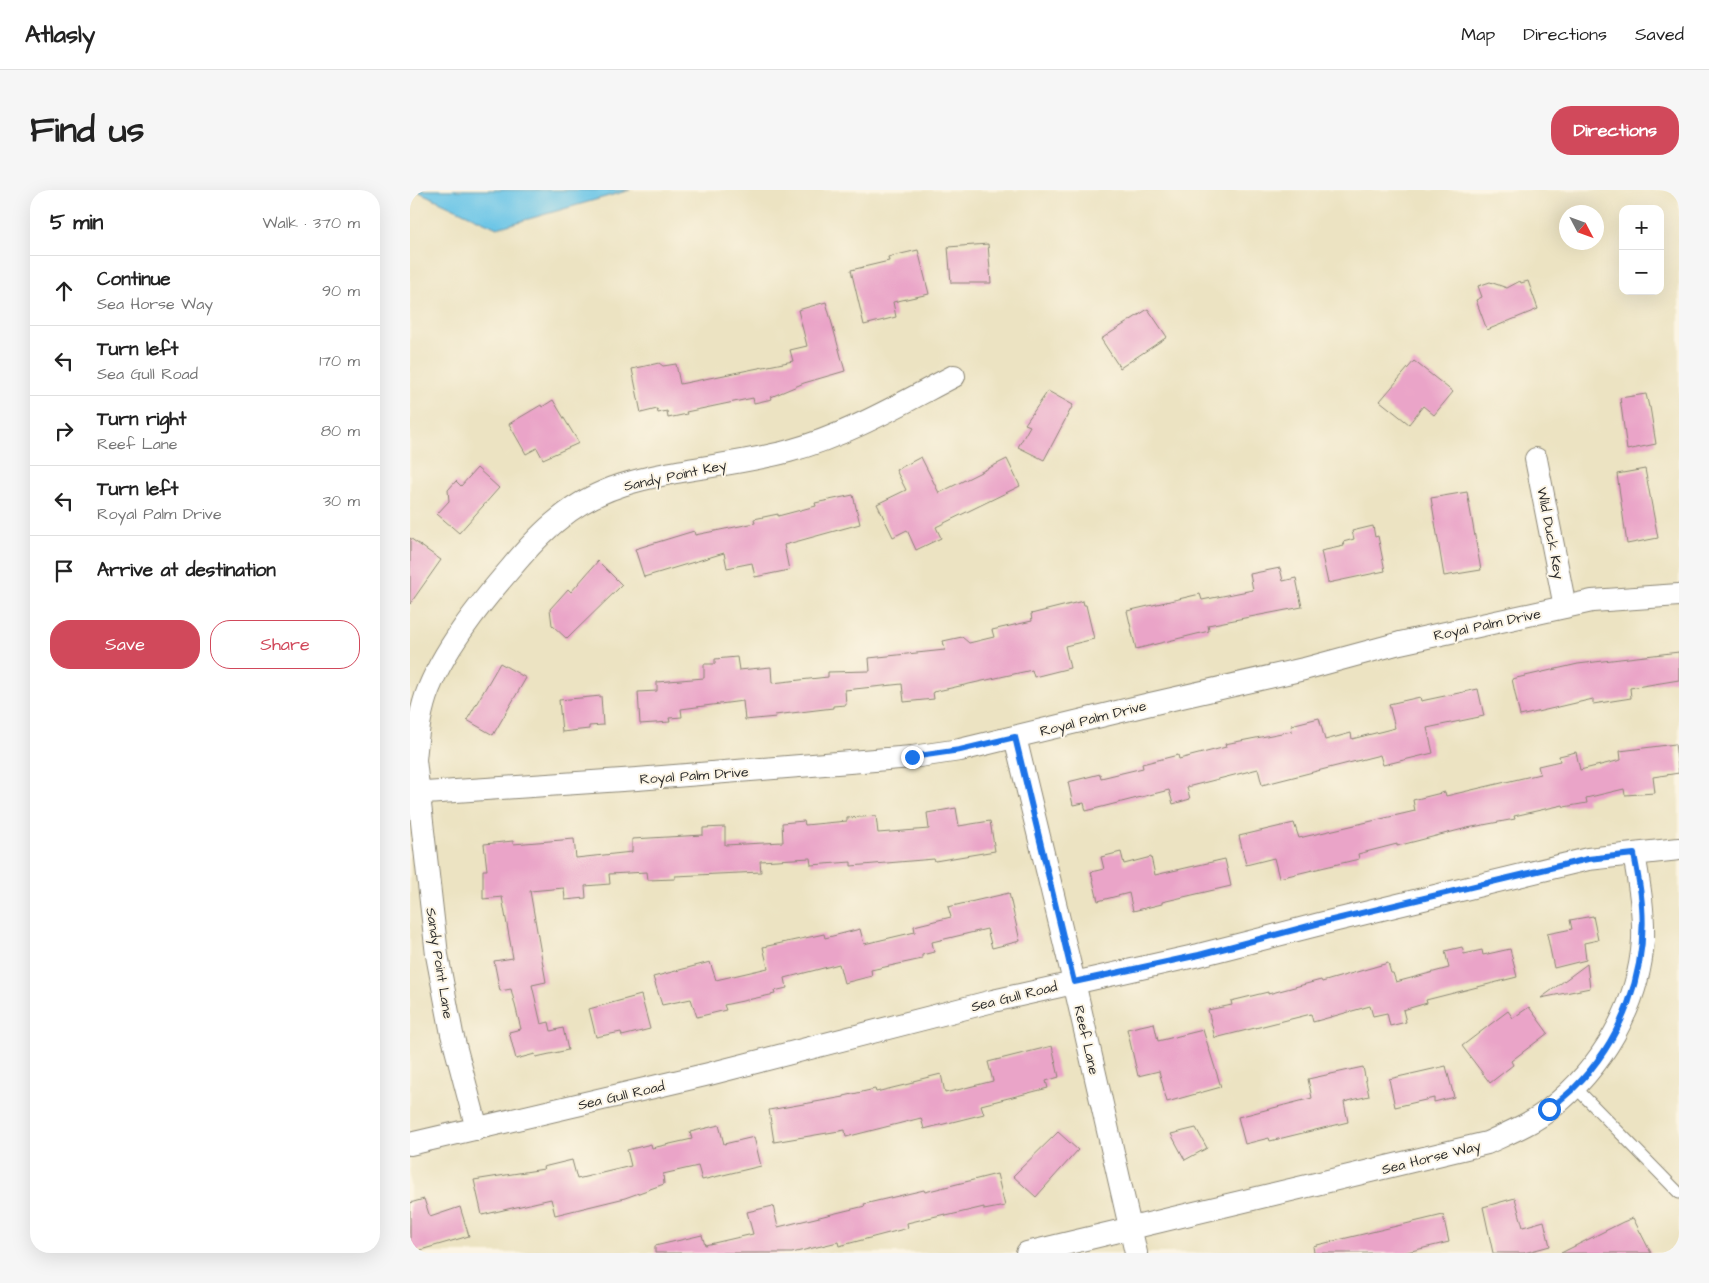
<!DOCTYPE html>
<meta charset="utf-8">
<style>
body{margin:0;font-family:"Architects Daughter",sans-serif;background:#f6f6f6;color:#222}
.controls{position:absolute;right:15px;top:15px;display:grid;overflow:hidden;border-radius:10px;box-shadow:0 5px 20px #0002}
.controls button{width:45px;height:45px;display:grid;place-items:center;padding:0;border:0;border-bottom:1px solid #e0e0e0;background:#fff;color:#222;font:25px sans-serif}
.compass{position:absolute;left:1149px;top:15px;width:45px;height:45px;border-radius:50%;background:#fff;box-shadow:0 5px 20px #0002;rotate:131deg}
.stop{position:absolute;width:15px;height:15px;margin:-11px;border:4px solid #1a73e8;border-radius:50%;background:#fff}
.stop.end{background:#1a73e8;border-color:#fff;box-shadow:0 1px 5px #0008}
.list{margin:0;padding:0;list-style:none}
h2{display:flex;justify-content:space-between;align-items:center;height:65px;margin:0;padding:0 20px;font-size:21px}
h2 small{font-size:16px;font-weight:400;color:#767676}
.list li{display:grid;grid-template-columns:32px 1fr auto;gap:15px;align-items:center;box-sizing:border-box;height:70px;padding:0 20px;border-top:1px solid #e0e0e0}
.list b{display:block;font-size:19px;white-space:nowrap}
.list p{margin:0;font-size:16px;white-space:nowrap;color:#767676}
.list em{font-size:16px;font-style:normal;color:#767676}
.actions{display:flex;gap:10px;padding:15px 20px}
.actions a{flex:1;padding:11px 0;border:1px solid #d1495b;border-radius:20px;text-align:center;font-size:18px;color:#d1495b}
.actions .main{background:#d1495b;color:#fff}
.icon{flex:none;width:28px;height:28px;fill:none;stroke:currentColor;stroke-width:2;stroke-linecap:round;stroke-linejoin:round}
.map{position:relative;flex:none;width:1269px;height:1063px;overflow:hidden;border-radius:20px}
header{display:flex;align-items:center;gap:30px;box-sizing:border-box;height:70px;padding:0 25px;background:#fff;border-bottom:1px solid #e0e0e0}
header strong{font-size:24px}
nav{display:flex;gap:28px;margin-inline-start:auto;font-size:18px}
.intro{display:flex;align-items:center;justify-content:space-between;box-sizing:border-box;height:120px;padding:0 30px}
h1{margin:0;font-size:35px}
.button{padding:12px 22px;border-radius:20px;background:#d1495b;color:#fff;font-size:18px;font-weight:700}
main{display:flex;gap:30px;padding:0 30px}
aside{flex:1;background:#fff;border-radius:20px;box-shadow:0 5px 20px #0002}
.map>svg:first-child{display:block}
</style>
<header>
<strong>Atlasly</strong>
<nav><a>Map</a><a>Directions</a><a>Saved</a></nav>
</header>
<div class="intro"><h1>Find us</h1><a class="button">Directions</a></div>
<main>
<aside>
<h2>5 min<small>Walk · 370 m</small></h2>
<ul class="list">
<li><svg class="icon" aria-label="ahead" viewBox="0 0 24 24"><path d="M12 20V5M6 11l6-6 6 6"/></svg><div><b>Continue</b><p>Sea Horse Way</p></div><em>90 m</em></li>
<li><svg class="icon" aria-label="left" viewBox="0 0 24 24"><path d="M17 20v-9H6M10 6l-5 5 5 5"/></svg><div><b>Turn left</b><p>Sea Gull Road</p></div><em>170 m</em></li>
<li><svg class="icon" aria-label="right" viewBox="0 0 24 24"><path d="M7 20v-9h11M14 6l5 5-5 5"/></svg><div><b>Turn right</b><p>Reef Lane</p></div><em>80 m</em></li>
<li><svg class="icon" aria-label="left" viewBox="0 0 24 24"><path d="M17 20v-9H6M10 6l-5 5 5 5"/></svg><div><b>Turn left</b><p>Royal Palm Drive</p></div><em>30 m</em></li>
<li><svg class="icon" aria-label="arrive" viewBox="0 0 24 24"><path d="M6 21V4h12l-3 4 3 4H6"/></svg><div><b>Arrive at destination</b></div></li>
</ul>
<div class="actions"><a class="main">Save</a><a>Share</a></div>
</aside>
<div class="map">
<svg width="1269" height="1063" viewBox="0 0 1269 1063">
<rect width="100%" height="100%" fill="#fcf5e5"/>
<filter id="ink" filterUnits="userSpaceOnUse"><feTurbulence type="fractalNoise" baseFrequency=".02" numOctaves="2"/><feDisplacementMap in="SourceGraphic" scale="10" xChannelSelector="R" yChannelSelector="G"/><feConvolveMatrix kernelMatrix="1 2 1 2 8 2 1 2 1" color-interpolation-filters="sRGB"/></filter>
<filter id="wash" filterUnits="userSpaceOnUse"><feTurbulence type="fractalNoise" baseFrequency=".0096" numOctaves="4" result="noise"/><feDisplacementMap in="SourceGraphic" scale="20" xChannelSelector="R" yChannelSelector="G"/><feGaussianBlur stdDeviation="1.12" result="paint"/><feColorMatrix in="noise" values="0 0 0 0 0 0 0 0 0 0 0 0 0 0 0 0 0 1.4 0 .05"/><feComposite in="paint" operator="in"/></filter>
<g filter="url(#wash)">
<rect width="100%" height="100%" fill="#ece3c2"/>
<path fill="#69c5e7" stroke="#4a7889" d="M 5,0 L 220,0 L 87,38 Z"/>
<g id="blocks">
<path fill="#eaa4c8" d="M 578,54 L 581,93 L 541,93 L 538,57 Z
M 508,60 L 519,104 L 483,112 L 486,127 L 454,135 L 441,80 L 479,71 L 478,67 Z
M 1110,91 L 1111,93 L 1118,91 L 1128,119 L 1077,140 L 1066,110 L 1072,107 L 1068,96 L 1080,92 L 1097,98 Z
M 416,112 L 435,181 L 394,193 L 361,207 L 362,209 L 344,213 L 343,208 L 276,222 L 277,224 L 258,228 L 257,221 L 248,223 L 247,219 L 231,223 L 222,179 L 249,173 L 253,176 L 266,174 L 270,194 L 383,171 L 380,160 L 397,156 L 388,120 Z
M 738,119 L 757,147 L 710,178 L 691,149 Z
M 1004,171 L 1043,202 L 1024,225 L 1013,216 L 999,234 L 970,211 Z
M 638,201 L 663,215 L 634,270 L 608,257 L 620,236 L 615,234 Z
M 1236,204 L 1239,217 L 1240,217 L 1246,254 L 1217,260 L 1210,208 Z
M 143,210 L 169,253 L 133,269 L 127,258 L 116,264 L 99,234 L 131,215 L 132,217 Z
M 511,267 L 529,303 L 597,269 L 610,296 L 526,337 L 531,348 L 506,360 L 497,340 L 483,347 L 467,314 L 496,300 L 486,280 Z
M 67,278 L 89,298 L 49,343 L 27,324 L 39,311 L 38,300 L 46,291 L 51,296 Z
M 1235,279 L 1248,348 L 1217,354 L 1207,284 Z
M 1057,302 L 1071,380 L 1034,386 L 1021,308 Z
M 443,305 L 450,334 L 374,355 L 379,380 L 345,387 L 342,373 L 317,378 L 314,363 L 234,387 L 225,359 L 284,341 L 285,345 L 345,333 L 344,329 L 368,324 L 368,326 L 406,316 L 405,313 Z
M 963,336 L 965,347 L 968,346 L 975,381 L 918,393 L 911,361 L 934,356 L 933,352 L 944,349 L 942,341 Z
M 0,348 L 31,370 L 0,414 Z
M 188,371 L 212,395 L 157,449 L 142,435 L 140,419 L 158,399 L 161,402 Z
M 870,378 L 873,391 L 886,388 L 892,417 L 798,435 L 799,441 L 726,459 L 717,421 L 790,404 L 792,410 L 843,400 L 840,384 Z
M 673,411 L 674,415 L 676,415 L 684,449 L 655,456 L 660,478 L 624,487 L 622,480 L 523,502 L 524,509 L 494,512 L 492,494 L 435,500 L 436,515 L 423,516 L 423,518 L 365,525 L 366,527 L 335,530 L 333,511 L 271,519 L 272,527 L 259,528 L 260,532 L 230,534 L 228,502 L 247,501 L 247,492 L 294,488 L 294,474 L 305,474 L 305,469 L 327,467 L 329,480 L 361,477 L 362,493 L 418,487 L 418,482 L 460,481 L 459,468 L 535,460 L 533,451 L 552,447 L 559,453 L 584,447 L 582,440 L 622,431 L 621,424 Z
M 1269,462 L 1269,490 L 1220,498 L 1221,508 L 1183,514 L 1183,509 L 1110,526 L 1102,489 L 1168,474 Z
M 90,473 L 116,488 L 83,545 L 57,530 Z
M 1068,499 L 1074,526 L 1017,538 L 1023,563 L 973,575 L 970,565 L 852,595 L 848,579 L 777,597 L 780,609 L 763,614 L 759,600 L 676,621 L 674,613 L 663,615 L 658,592 L 690,584 L 691,588 L 733,578 L 732,574 L 768,565 L 769,569 L 816,557 L 815,554 L 882,541 L 881,535 L 909,528 L 915,550 L 941,543 L 942,549 L 985,538 L 979,514 L 1010,507 L 1011,511 Z
M 191,506 L 193,535 L 179,536 L 179,539 L 152,542 L 149,510 Z
M 1265,554 L 1269,583 L 1243,587 L 1245,603 L 1215,605 L 1214,599 L 1176,608 L 1177,613 L 1154,617 L 1153,615 L 1104,626 L 1105,629 L 1057,638 L 987,656 L 987,654 L 948,664 L 949,669 L 869,688 L 864,668 L 836,675 L 829,646 L 884,633 L 889,648 L 1005,621 L 1003,610 L 1035,602 L 1036,606 L 1130,584 L 1128,576 L 1150,571 L 1149,566 L 1166,562 L 1170,580 L 1211,570 L 1210,561 Z
M 546,618 L 549,636 L 580,631 L 585,661 L 525,671 L 524,669 L 441,676 L 441,672 L 401,675 L 400,668 L 350,671 L 351,682 L 265,686 L 265,689 L 238,690 L 237,682 L 199,684 L 200,694 L 175,696 L 176,708 L 155,710 L 154,698 L 120,701 L 136,792 L 122,795 L 131,834 L 139,832 L 141,841 L 153,838 L 158,860 L 126,867 L 125,864 L 106,869 L 99,842 L 111,839 L 101,799 L 90,801 L 84,771 L 103,768 L 92,707 L 73,709 L 73,680 L 77,680 L 74,654 L 103,651 L 103,654 L 164,649 L 166,668 L 222,662 L 222,649 L 293,645 L 293,638 L 315,637 L 315,655 L 373,652 L 372,633 L 394,631 L 395,635 L 437,631 L 437,628 L 466,626 L 468,643 L 519,639 L 517,623 Z
M 711,662 L 714,674 L 741,667 L 745,685 L 815,669 L 821,696 L 752,712 L 752,714 L 723,721 L 719,703 L 688,711 L 681,682 L 694,679 L 691,667 Z
M 599,703 L 610,751 L 582,758 L 577,739 L 522,752 L 524,762 L 512,765 L 512,769 L 461,780 L 462,786 L 434,793 L 429,774 L 375,788 L 377,798 L 364,801 L 365,804 L 314,815 L 316,820 L 287,827 L 281,809 L 252,815 L 243,787 L 300,772 L 306,790 L 358,778 L 353,757 L 414,744 L 415,748 L 450,739 L 454,754 L 505,742 L 504,736 L 541,727 L 538,717 Z
M 1183,726 L 1188,750 L 1174,753 L 1176,770 L 1144,778 L 1137,744 L 1162,739 L 1160,730 Z
M 1052,757 L 1054,764 L 1072,760 L 1073,765 L 1100,759 L 1107,787 L 1016,810 L 1017,813 L 993,820 L 996,832 L 980,836 L 977,823 L 963,826 L 960,816 L 903,832 L 901,824 L 805,848 L 798,820 L 822,815 L 821,811 L 858,802 L 858,804 L 911,790 L 912,792 L 978,773 L 981,783 L 983,783 L 986,792 L 1039,778 L 1035,761 Z
M 1177,774 L 1180,798 L 1131,808 Z
M 231,805 L 240,839 L 212,846 L 211,842 L 186,847 L 179,819 Z
M 1119,817 L 1138,843 L 1101,871 L 1103,875 L 1080,893 L 1052,856 L 1098,821 L 1103,828 Z
M 744,833 L 748,851 L 793,840 L 811,897 L 757,912 L 749,881 L 728,886 L 717,839 Z
M 642,856 L 649,887 L 636,891 L 638,898 L 571,915 L 574,924 L 514,939 L 511,928 L 436,947 L 435,940 L 364,952 L 359,920 L 434,907 L 434,906 L 465,899 L 466,902 L 503,893 L 503,891 L 531,884 L 535,903 L 583,891 L 578,872 Z
M 1036,876 L 1044,907 L 1024,912 L 1024,908 L 985,917 L 979,889 Z
M 953,877 L 959,906 L 934,912 L 938,932 L 860,951 L 859,948 L 835,954 L 828,927 L 902,908 L 898,889 Z
M 309,935 L 314,954 L 344,947 L 351,976 L 292,990 L 288,976 L 253,984 L 254,994 L 215,1008 L 145,1025 L 141,1009 L 72,1025 L 64,990 L 134,979 L 133,977 L 162,970 L 167,989 L 221,976 L 217,960 L 241,954 L 242,958 L 282,949 L 280,942 Z
M 786,938 L 797,958 L 775,970 L 761,944 Z
M 648,942 L 668,960 L 626,1007 L 603,986 Z
M 587,984 L 595,1016 L 574,1020 L 574,1017 L 536,1026 L 535,1024 L 497,1033 L 498,1038 L 429,1056 L 428,1052 L 382,1063 L 245,1063 L 245,1056 L 292,1045 L 295,1055 L 343,1044 L 337,1022 L 363,1016 L 368,1037 L 455,1016 L 454,1014 L 514,1000 L 515,1002 Z
M 1105,1008 L 1113,1037 L 1134,1031 L 1140,1056 L 1114,1063 L 1083,1063 L 1073,1017 Z
M 14,1009 L 20,1027 L 50,1017 L 59,1046 L 0,1063 L 0,1013 Z
M 1033,1025 L 1039,1052 L 993,1063 L 904,1063 L 903,1056 Z
M 1223,1028 L 1241,1063 L 1151,1063 L 1213,1032 Z"/>
</g>
</g>
<g filter="url(#ink)">
<use href="#blocks" fill-opacity="0" stroke="#8c8776" stroke-width="1"/>
<g fill="none" stroke-linecap="round" stroke-linejoin="round">
<g stroke="#8c8776" stroke-width="13">
<path id="lane" d="M 1165,897 L 1269,1003"/>
</g>
<g stroke="#8c8776" stroke-width="24">
<path id="street" d="M 1126,269 L 1155,417
M 605,547 L 664,792 L 726,1063
M 0,604 L 227,589 L 502,567 L 550,560 L 736,515 L 894,479 L 990,453 L 1182,411 L 1269,405
M 67,939 L 42,844 L 27,765 L 5,570 C 7,548 9,527 16,506 C 32,461 70,414 101,378 C 116,360 131,343 149,329 C 167,314 190,302 212,295 C 266,278 324,276 379,261 C 438,245 490,214 544,186
M 0,954 L 299,884 L 583,811 L 789,765 L 914,733 L 1178,669 L 1269,659
M 617,1063 L 1077,953 C 1098,943 1121,934 1140,919 C 1191,879 1229,816 1233,750 C 1234,721 1229,693 1224,664"/>
</g>
<use href="#lane" stroke="#fff" stroke-width="11"/>
<use href="#street" stroke="#fff" stroke-width="22"/>
</g>
</g>
<g fill="none" stroke-linecap="round" stroke-linejoin="round" filter="url(#ink)">
<path stroke="#1a73e8" stroke-width="6" d="M 502,567 L 550,560 L 605,547 L 664,792 L 789,765 L 914,732 L 1178,669 L 1224,664 C 1227,681 1231,699 1232,716 C 1237,782 1212,850 1165,897 C 1157,905 1148,912 1139,919"/>
</g>
<g text-anchor="middle" stroke-width="4" stroke-linejoin="round" paint-order="stroke">
<g font-size="14" fill="#2b2b2b" stroke="#fcf5e5">
<text transform="translate(265 285) rotate(-12)" y="5">Sandy Point Key</text>
<text transform="translate(1141 343) rotate(79)" y="5">Wild Duck Key</text>
<text transform="translate(1077 434) rotate(-12)" y="5">Royal Palm Drive</text>
<text transform="translate(683 528) rotate(-14)" y="5">Royal Palm Drive</text>
<text transform="translate(284 585) rotate(-4)" y="5">Royal Palm Drive</text>
<text transform="translate(30 773) rotate(81)" y="5">Sandy Point Lane</text>
<text transform="translate(604 806) rotate(-14)" y="5">Sea Gull Road</text>
<text transform="translate(677 850) rotate(77)" y="5">Reef Lane</text>
<text transform="translate(211 905) rotate(-13)" y="5">Sea Gull Road</text>
<text transform="translate(1021 967) rotate(-14)" y="5">Sea Horse Way</text>
</g>
</g>
</svg>
<div class="controls">
<button>+</button>
<button>−</button>
</div>
<svg class="compass" viewBox="-18 -18 36 36"><path d="M0-13l5 13h-10z" fill="#e53935"/><path d="M0 13l5-13h-10z" fill="#767676"/></svg>
<div class="stop" style="left:1139px;top:919px"></div>
<div class="stop end" style="left:502px;top:567px"></div>
</div>
</main>
